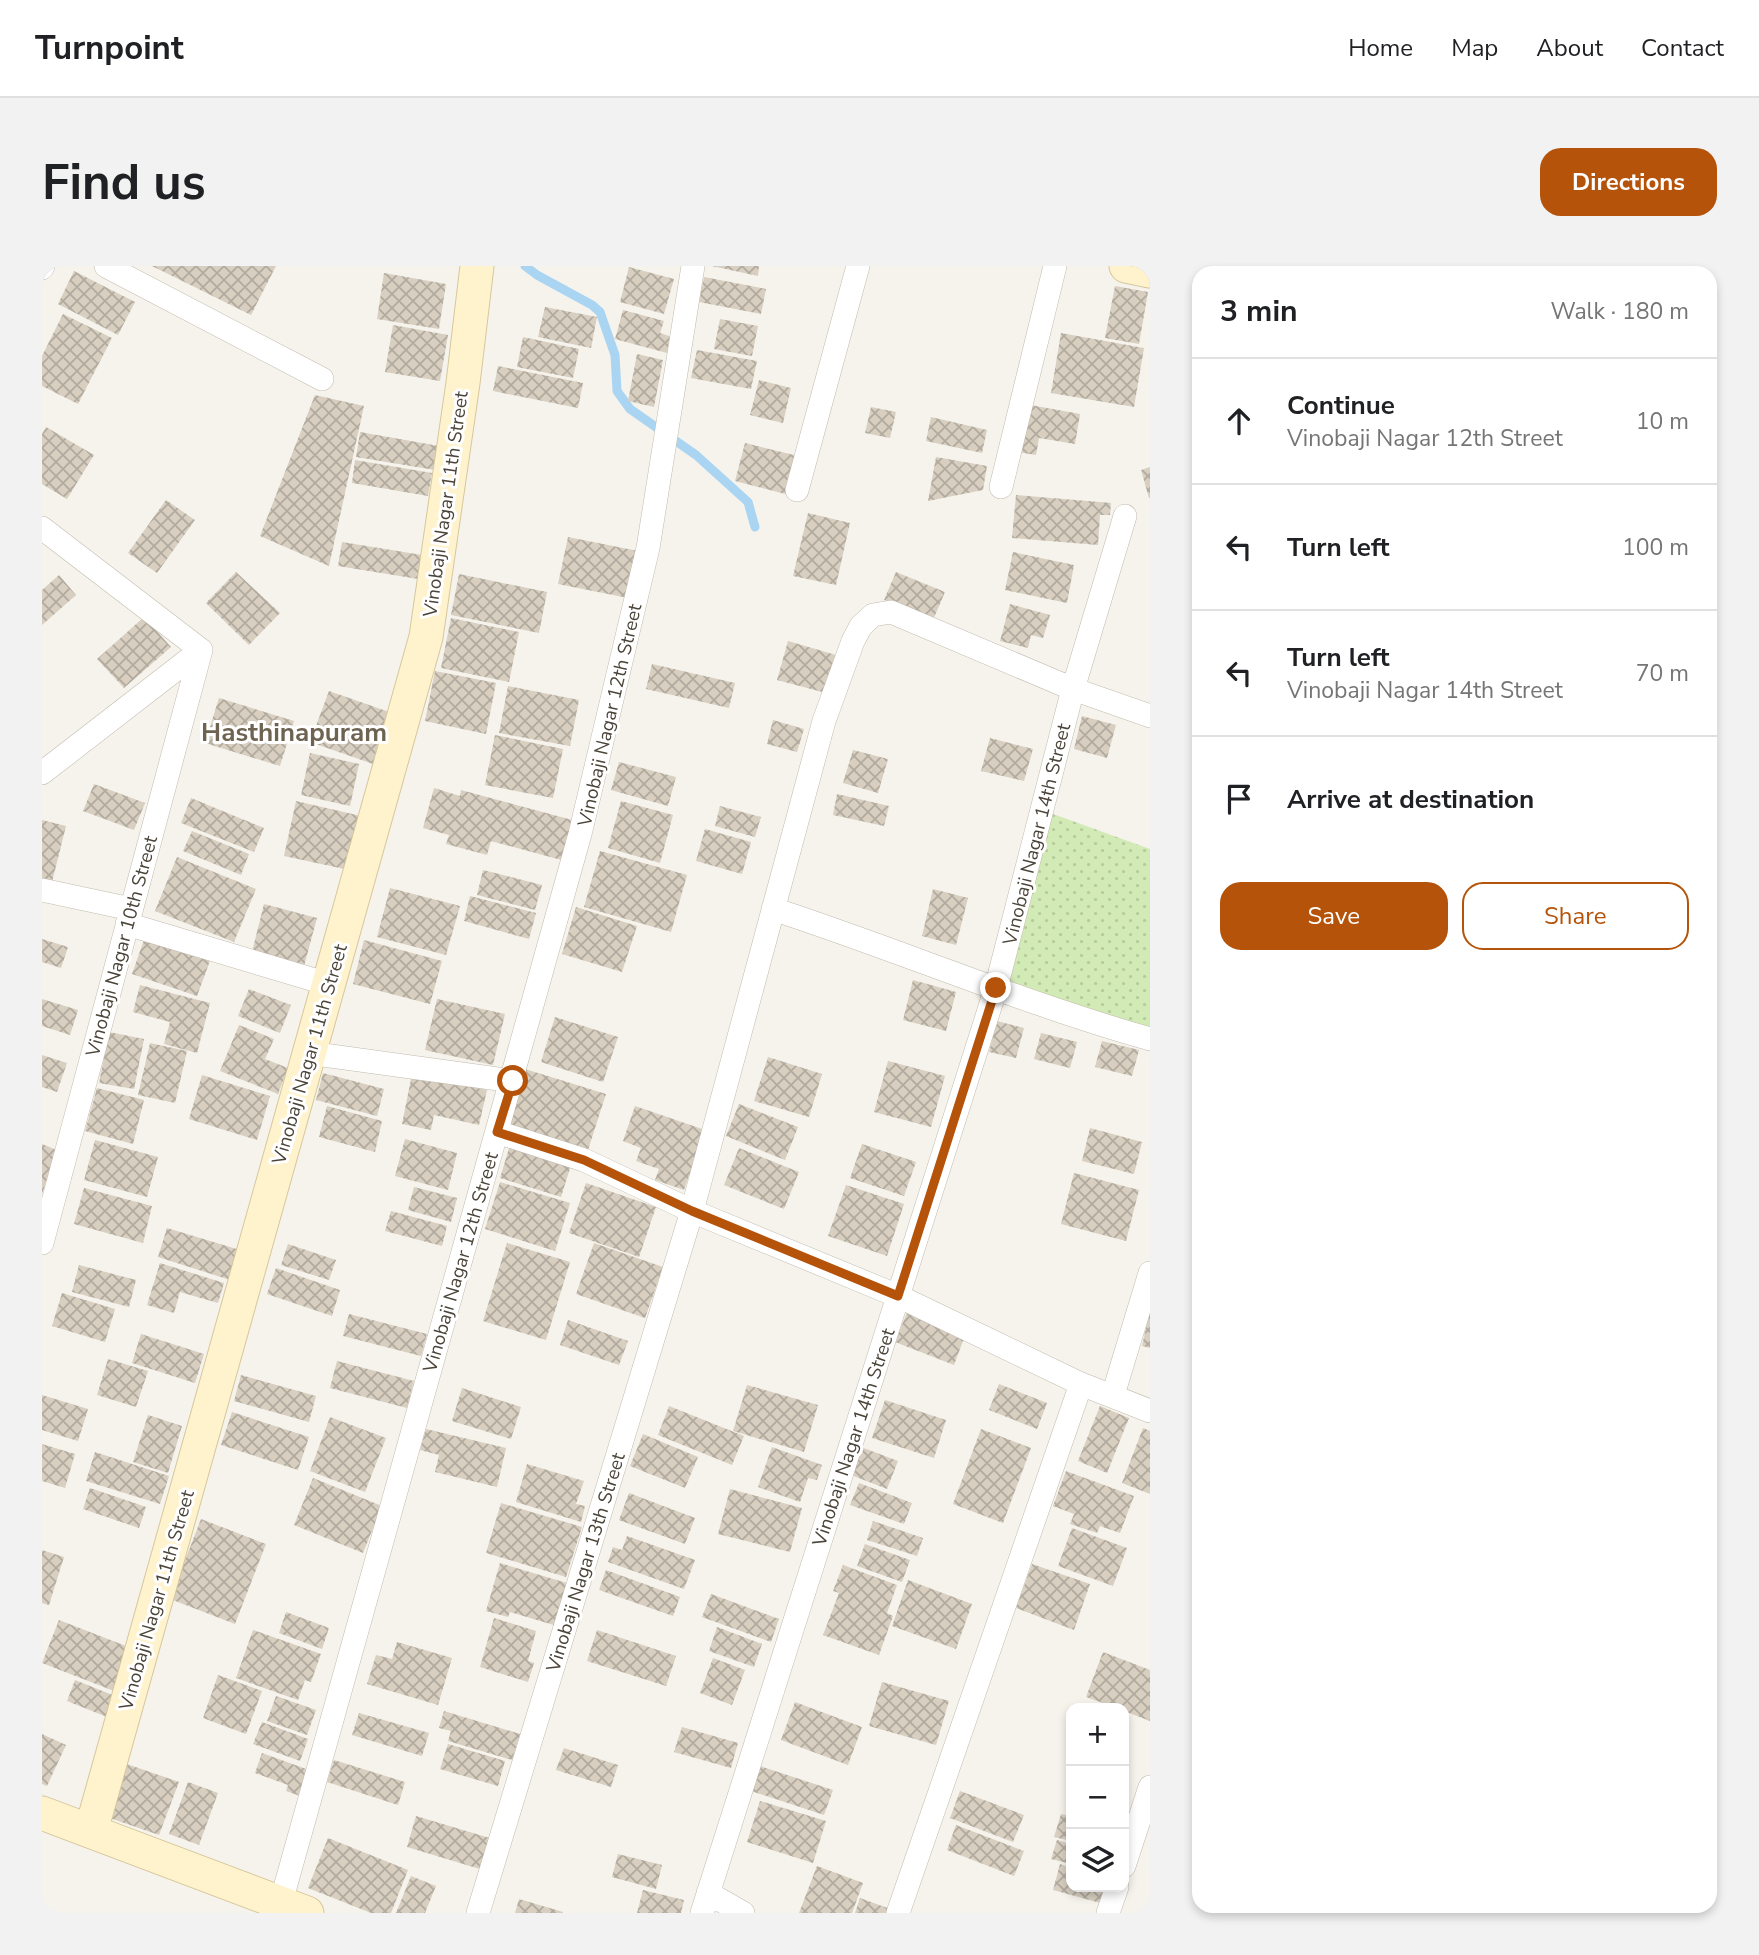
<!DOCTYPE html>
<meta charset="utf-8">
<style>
body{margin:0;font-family:"Nunito Sans",sans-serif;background:#f2f2f2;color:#202124}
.controls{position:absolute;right:21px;bottom:21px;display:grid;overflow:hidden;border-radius:14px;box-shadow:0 4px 10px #0003}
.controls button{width:63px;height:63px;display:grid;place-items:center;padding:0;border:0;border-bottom:2px solid #e0e0e0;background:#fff;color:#202124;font:35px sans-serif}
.stop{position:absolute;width:21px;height:21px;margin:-16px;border:5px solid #b45309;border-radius:50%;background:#fff}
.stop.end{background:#b45309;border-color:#fff;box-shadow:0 2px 7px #0008}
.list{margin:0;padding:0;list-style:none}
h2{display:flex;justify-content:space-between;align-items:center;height:91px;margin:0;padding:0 28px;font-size:30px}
h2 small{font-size:23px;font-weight:400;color:#757577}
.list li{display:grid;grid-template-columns:46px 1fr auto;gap:21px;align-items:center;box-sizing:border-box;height:126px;padding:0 28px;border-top:2px solid #e0e0e0}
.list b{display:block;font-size:26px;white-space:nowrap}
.list p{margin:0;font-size:23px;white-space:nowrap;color:#757577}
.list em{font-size:23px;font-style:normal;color:#757577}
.actions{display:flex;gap:14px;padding:21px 28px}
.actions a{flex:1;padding:16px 0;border:2px solid #b45309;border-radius:21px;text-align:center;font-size:24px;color:#b45309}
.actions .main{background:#b45309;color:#fff}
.icon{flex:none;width:38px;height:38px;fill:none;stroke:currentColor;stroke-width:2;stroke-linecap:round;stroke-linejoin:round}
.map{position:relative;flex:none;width:1108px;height:1647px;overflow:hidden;border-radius:21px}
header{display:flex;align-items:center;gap:42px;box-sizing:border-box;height:98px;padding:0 35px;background:#fff;border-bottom:2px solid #e0e0e0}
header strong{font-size:33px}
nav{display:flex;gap:38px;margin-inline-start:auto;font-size:24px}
.intro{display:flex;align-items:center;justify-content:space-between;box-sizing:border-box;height:168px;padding:0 42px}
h1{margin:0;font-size:49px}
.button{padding:18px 32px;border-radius:21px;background:#b45309;color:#fff;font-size:24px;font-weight:700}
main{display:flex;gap:42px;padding:0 42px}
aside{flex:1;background:#fff;border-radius:21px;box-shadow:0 4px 10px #0003}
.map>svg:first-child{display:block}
</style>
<header>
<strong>Turnpoint</strong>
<nav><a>Home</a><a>Map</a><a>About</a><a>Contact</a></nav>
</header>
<div class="intro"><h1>Find us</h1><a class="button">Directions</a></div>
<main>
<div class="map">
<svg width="1108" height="1647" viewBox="0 0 1108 1647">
<defs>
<pattern id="grass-dots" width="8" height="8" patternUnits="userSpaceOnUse" patternTransform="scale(1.75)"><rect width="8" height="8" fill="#d2eab5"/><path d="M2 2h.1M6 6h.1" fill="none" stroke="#b6ca9c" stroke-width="1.8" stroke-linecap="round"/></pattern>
<pattern id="building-cross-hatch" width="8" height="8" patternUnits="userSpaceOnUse" patternTransform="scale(1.75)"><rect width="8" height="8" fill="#d8cfc1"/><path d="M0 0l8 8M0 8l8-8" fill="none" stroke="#b1aa9e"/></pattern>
</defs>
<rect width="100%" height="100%" fill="#f6f3ec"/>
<path fill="url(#grass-dots)" d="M 1000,544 L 1108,583 L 1108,773 L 954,722 Z"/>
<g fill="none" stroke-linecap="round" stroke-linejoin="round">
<path stroke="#a9d4f2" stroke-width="9" d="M 483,0 L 495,9 L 550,39 L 558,46 L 573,89 L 575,125 L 588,143 L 654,189 L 706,236 L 713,261"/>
</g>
<path fill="url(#building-cross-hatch)" d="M 110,0 L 234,0 L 209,49 Z
M 670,0 L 717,0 L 716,10 Z
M 587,1 L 632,13 L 622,48 L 578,36 Z
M 32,5 L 93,36 L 76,69 L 16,38 Z
M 342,7 L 404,18 L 397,63 L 335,53 Z
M 662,11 L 724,23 L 719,48 L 657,36 Z
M 1073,20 L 1106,26 L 1097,78 L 1063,72 Z
M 503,41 L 555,51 L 549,82 L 496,71 Z
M 581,44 L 622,55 L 618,67 L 630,71 L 625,87 L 573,73 Z
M 21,48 L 70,72 L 36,138 L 0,120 L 0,90 Z
M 678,53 L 716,60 L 710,90 L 672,83 Z
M 351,59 L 406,69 L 398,115 L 343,106 Z
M 1019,67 L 1102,82 L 1092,141 L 1009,127 Z
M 481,71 L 537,83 L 531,112 L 475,101 Z
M 655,84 L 715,95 L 709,123 L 649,112 Z
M 595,88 L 621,94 L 612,141 L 586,135 Z
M 456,100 L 541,117 L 536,142 L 451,125 Z
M 717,114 L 749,122 L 741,157 L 708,149 Z
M 273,129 L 322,140 L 287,300 L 218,270 Z
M 983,138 L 1038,148 L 1033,178 L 997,172 L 994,189 L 975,186 Z
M 829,141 L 854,146 L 848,172 L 823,167 Z
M 889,151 L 945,164 L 940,187 L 884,175 Z
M 4,161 L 52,189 L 25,233 L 0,218 L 0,168 Z
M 318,166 L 397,180 L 393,204 L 314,191 Z
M 703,177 L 756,190 L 747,229 L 693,215 Z
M 894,191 L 945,200 L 941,224 L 886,235 Z
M 313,194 L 390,207 L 386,230 L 310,217 Z
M 1108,201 L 1108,232 L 1107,232 L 1099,204 Z
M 974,229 L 1069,237 L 1068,249 L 1058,249 L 1056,279 L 970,272 Z
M 124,234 L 153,254 L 115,307 L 86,287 Z
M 766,247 L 808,257 L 794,319 L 751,310 Z
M 526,271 L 601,286 L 591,333 L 516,318 Z
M 300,276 L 380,289 L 376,313 L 296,300 Z
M 971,286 L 1032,299 L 1025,337 L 963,324 Z
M 194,306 L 238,347 L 207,379 L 164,337 Z
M 854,306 L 903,326 L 891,354 L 842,334 Z
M 417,308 L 505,326 L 497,367 L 409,349 Z
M 17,309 L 34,329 L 0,359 L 0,324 Z
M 968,338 L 1008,349 L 1001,372 L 989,369 L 986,382 L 958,375 Z
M 102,351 L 129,381 L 82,422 L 55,393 Z
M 409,352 L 477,366 L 467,416 L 399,402 Z
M 746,375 L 794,389 L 784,427 L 735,414 Z
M 610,398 L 693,417 L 687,442 L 604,423 Z
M 393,405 L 454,417 L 444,468 L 383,455 Z
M 466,420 L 537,434 L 528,480 L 457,467 Z
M 287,425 L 350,447 L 331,498 L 268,476 Z
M 177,432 L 252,455 L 238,500 L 163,477 Z
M 1040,450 L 1074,459 L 1065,492 L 1032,483 Z
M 731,454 L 762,463 L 755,486 L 725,478 Z
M 453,469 L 521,483 L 511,532 L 443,519 Z
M 948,472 L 991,483 L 982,515 L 939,505 Z
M 811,484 L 846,493 L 836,527 L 801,517 Z
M 268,487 L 317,498 L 308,540 L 259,529 Z
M 577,496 L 634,511 L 626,540 L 569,524 Z
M 52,518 L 103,537 L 92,564 L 41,545 Z
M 392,522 L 418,530 L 419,524 L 534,555 L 523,595 L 449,575 L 445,589 L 404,578 L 407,569 L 381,562 Z
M 795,528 L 847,540 L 842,560 L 791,549 Z
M 149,532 L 222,562 L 212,586 L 139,557 Z
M 254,535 L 319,550 L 307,604 L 242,590 Z
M 579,535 L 631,549 L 618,597 L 566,582 Z
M 678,540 L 719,551 L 713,571 L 673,560 Z
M 0,554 L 24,560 L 9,620 L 0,618 Z
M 663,563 L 709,576 L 700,608 L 654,595 Z
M 150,565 L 207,588 L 199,609 L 141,585 Z
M 558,585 L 645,609 L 629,666 L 542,641 Z
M 135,591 L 214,623 L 192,676 L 113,645 Z
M 441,604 L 500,619 L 493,644 L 435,629 Z
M 348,622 L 418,640 L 404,689 L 335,671 Z
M 891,623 L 926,632 L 914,679 L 880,670 Z
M 428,630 L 494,647 L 487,673 L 422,655 Z
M 222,638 L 275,652 L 262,700 L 210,686 Z
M 534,641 L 595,660 L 580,706 L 520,688 Z
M 104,668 L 169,692 L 155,730 L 90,708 Z
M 0,673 L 26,681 L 19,702 L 0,696 Z
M 322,674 L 400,695 L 388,738 L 311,718 Z
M 871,714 L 914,726 L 904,765 L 861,754 Z
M 98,719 L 168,737 L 155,787 L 122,778 L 128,756 L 91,746 Z
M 207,723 L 249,739 L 238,767 L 196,750 Z
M 0,733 L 36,744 L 28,769 L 0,760 Z
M 395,733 L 463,748 L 451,799 L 383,784 Z
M 513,751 L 576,771 L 561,816 L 499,796 Z
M 955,755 L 982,762 L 974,792 L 947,786 Z
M 197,759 L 232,773 L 223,793 L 246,802 L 236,828 L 178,805 Z
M 67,766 L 102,773 L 92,823 L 57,817 Z
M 999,767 L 1035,776 L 1028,802 L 992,793 Z
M 1060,775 L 1097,784 L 1090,810 L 1053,801 Z
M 108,777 L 145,785 L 133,837 L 96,829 Z
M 0,789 L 25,797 L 15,826 L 0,821 Z
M 726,791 L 780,808 L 767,851 L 712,835 Z
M 846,795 L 903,810 L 889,861 L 832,846 Z
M 483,803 L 564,828 L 546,884 L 465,858 Z
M 281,807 L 342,823 L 335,850 L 274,834 Z
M 370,808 L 445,824 L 437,859 L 392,849 L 389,864 L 360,858 Z
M 160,809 L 228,830 L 215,874 L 147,853 Z
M 55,822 L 102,834 L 91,878 L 43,865 Z
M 697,838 L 756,861 L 743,894 L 684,870 Z
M 285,840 L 340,855 L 333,886 L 277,871 Z
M 593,840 L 663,864 L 642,924 L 613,914 L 617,903 L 594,895 L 599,882 L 581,875 Z
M 1048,862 L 1100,876 L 1092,908 L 1040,895 Z
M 363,873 L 415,887 L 406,924 L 353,910 Z
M 53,874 L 116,891 L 105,931 L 42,914 Z
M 0,878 L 15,884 L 0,928 Z
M 820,878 L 874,896 L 862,930 L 808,912 Z
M 468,879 L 529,899 L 519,931 L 458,912 Z
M 697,882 L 757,906 L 742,943 L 682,919 Z
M 1032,907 L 1097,924 L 1084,975 L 1019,958 Z
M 458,916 L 528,937 L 513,985 L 443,963 Z
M 544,917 L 614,941 L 597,991 L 527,967 Z
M 804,919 L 862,938 L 845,990 L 786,970 Z
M 372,921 L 415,932 L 409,956 L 366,944 Z
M 42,922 L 110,940 L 101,977 L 32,958 Z
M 349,945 L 405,960 L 400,980 L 343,965 Z
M 125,962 L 198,984 L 188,1014 L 116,991 Z
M 465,977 L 528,996 L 504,1074 L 441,1055 Z
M 552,977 L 621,1001 L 603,1052 L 534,1028 Z
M 246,978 L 294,994 L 287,1014 L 239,999 Z
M 118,997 L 182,1017 L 176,1037 L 138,1026 L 132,1047 L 105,1039 Z
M 37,999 L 94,1014 L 87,1041 L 30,1026 Z
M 234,1002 L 298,1024 L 290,1050 L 225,1028 Z
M 20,1027 L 73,1043 L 63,1076 L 10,1060 Z
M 866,1044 L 924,1067 L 912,1099 L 853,1076 Z
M 307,1048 L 385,1068 L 379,1090 L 301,1070 Z
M 1107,1048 L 1108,1048 L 1108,1082 L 1100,1080 Z
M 526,1054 L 586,1075 L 577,1099 L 518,1079 Z
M 99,1068 L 162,1088 L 153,1117 L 90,1097 Z
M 66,1093 L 106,1105 L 94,1141 L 55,1129 Z
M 295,1095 L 372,1115 L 365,1142 L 288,1122 Z
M 199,1109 L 274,1130 L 267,1156 L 192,1135 Z
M 957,1118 L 1005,1137 L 995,1163 L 947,1144 Z
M 705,1119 L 776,1139 L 762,1186 L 691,1165 Z
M 420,1122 L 479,1141 L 469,1173 L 410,1155 Z
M 0,1129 L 46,1143 L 36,1175 L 0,1164 Z
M 843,1134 L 904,1154 L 892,1192 L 830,1172 Z
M 627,1140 L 702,1170 L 690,1199 L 616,1169 Z
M 1058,1140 L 1087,1152 L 1065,1207 L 1036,1195 Z
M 190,1146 L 267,1171 L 256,1204 L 179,1179 Z
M 106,1149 L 140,1160 L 126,1207 L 91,1196 Z
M 288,1151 L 344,1172 L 323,1226 L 268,1205 Z
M 1101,1162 L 1108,1165 L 1108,1228 L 1080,1217 Z
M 384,1163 L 464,1182 L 455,1221 L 393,1206 L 397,1189 L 378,1184 Z
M 939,1163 L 989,1182 L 961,1257 L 911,1238 Z
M 601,1168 L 656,1191 L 643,1222 L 588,1200 Z
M 0,1178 L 33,1188 L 23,1222 L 0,1215 Z
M 730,1181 L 780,1199 L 775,1214 L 766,1212 L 758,1236 L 716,1221 Z
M 819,1181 L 856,1195 L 845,1223 L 809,1209 Z
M 53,1186 L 127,1210 L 118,1238 L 44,1215 Z
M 485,1198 L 542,1215 L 534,1238 L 543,1240 L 539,1256 L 474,1236 Z
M 1024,1205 L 1092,1230 L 1078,1267 L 1058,1260 L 1055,1267 L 1028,1258 L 1032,1248 L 1011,1240 Z
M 271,1212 L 340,1240 L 321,1287 L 252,1259 Z
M 817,1217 L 870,1237 L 862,1258 L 808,1239 Z
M 48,1222 L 104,1241 L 97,1262 L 41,1243 Z
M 688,1223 L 760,1242 L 748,1286 L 676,1268 Z
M 587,1227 L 653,1252 L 643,1278 L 577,1254 Z
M 459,1237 L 540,1261 L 524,1311 L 444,1287 Z
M 159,1253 L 224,1278 L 193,1358 L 128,1333 Z
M 831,1255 L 881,1272 L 875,1290 L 825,1274 Z
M 1030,1262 L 1085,1282 L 1071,1320 L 1016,1300 Z
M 585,1270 L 653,1294 L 642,1323 L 566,1296 L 571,1281 L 580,1284 Z
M 823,1278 L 868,1294 L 860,1316 L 815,1300 Z
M 0,1284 L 22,1291 L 7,1339 L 0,1337 Z
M 458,1297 L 528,1318 L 515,1360 L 468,1346 L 466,1351 L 444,1345 Z
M 990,1298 L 1048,1318 L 1032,1364 L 974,1342 Z
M 801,1299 L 855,1319 L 845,1347 L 851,1350 L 837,1389 L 781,1369 L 797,1327 L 791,1325 Z
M 564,1304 L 638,1331 L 631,1350 L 557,1324 Z
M 866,1314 L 930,1338 L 914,1383 L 850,1360 Z
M 669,1328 L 737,1353 L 729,1376 L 660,1351 Z
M 244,1346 L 287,1362 L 280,1383 L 237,1367 Z
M 452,1352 L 494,1365 L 486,1395 L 492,1397 L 486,1416 L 438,1401 Z
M 17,1354 L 89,1382 L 72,1425 L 0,1397 Z
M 675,1361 L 720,1378 L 712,1401 L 667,1385 Z
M 211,1364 L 279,1388 L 269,1416 L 263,1414 L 256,1434 L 194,1412 Z
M 555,1364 L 634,1390 L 624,1420 L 545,1395 Z
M 355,1376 L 410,1392 L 396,1439 L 325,1418 L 334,1389 L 350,1393 Z
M 1061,1386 L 1108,1404 L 1108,1455 L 1082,1445 L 1082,1442 L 1075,1442 L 1044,1431 Z
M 671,1392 L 703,1404 L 690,1439 L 658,1427 Z
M 176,1409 L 220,1425 L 204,1468 L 161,1452 Z
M 33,1414 L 73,1430 L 65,1451 L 25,1435 Z
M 840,1416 L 907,1435 L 894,1479 L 827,1460 Z
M 234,1430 L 274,1444 L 265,1469 L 225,1455 Z
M 753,1436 L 820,1461 L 806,1499 L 739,1474 Z
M 402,1445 L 478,1468 L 470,1494 L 406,1475 L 409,1465 L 397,1462 Z
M 317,1447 L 387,1467 L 380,1490 L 310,1469 Z
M 220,1456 L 266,1473 L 258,1495 L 211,1478 Z
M 640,1461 L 696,1477 L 689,1502 L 632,1486 Z
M 0,1468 L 24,1479 L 5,1520 L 0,1518 Z
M 406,1478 L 463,1495 L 456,1520 L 398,1503 Z
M 522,1482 L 576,1499 L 569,1521 L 514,1504 Z
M 220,1487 L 267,1504 L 258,1530 L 244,1525 L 246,1519 L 213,1507 Z
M 292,1494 L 363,1516 L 356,1539 L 285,1516 Z
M 82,1497 L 137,1516 L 117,1569 L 62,1550 Z
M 718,1500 L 791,1524 L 782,1549 L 709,1525 Z
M 146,1516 L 176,1527 L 157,1579 L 127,1568 Z
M 918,1525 L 982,1549 L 971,1576 L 908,1552 Z
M 718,1535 L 784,1555 L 771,1597 L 705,1576 Z
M 1019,1548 L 1029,1550 L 1029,1575 L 1012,1571 Z
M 374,1550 L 451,1573 L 441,1604 L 365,1581 Z
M 914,1559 L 982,1585 L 972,1610 L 905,1584 Z
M 286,1572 L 366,1604 L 349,1647 L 329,1647 L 266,1622 Z
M 1015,1574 L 1029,1578 L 1029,1598 L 1009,1593 Z
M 576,1588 L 620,1599 L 614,1623 L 570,1611 Z
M 1018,1598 L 1029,1602 L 1029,1621 L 1067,1621 L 1062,1638 L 1011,1624 Z
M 775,1600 L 821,1617 L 810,1647 L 757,1647 Z
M 369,1610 L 394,1620 L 383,1647 L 354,1647 Z
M 601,1624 L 642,1634 L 639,1647 L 595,1647 Z
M 818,1632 L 851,1644 L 850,1647 L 813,1647 Z
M 477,1633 L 521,1646 L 521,1647 L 473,1647 Z"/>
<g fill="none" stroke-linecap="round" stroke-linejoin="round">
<g stroke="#c2bbae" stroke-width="24">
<path id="street" d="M 64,0 L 280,113
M 0,2 L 1,0
M 959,221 L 1013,0
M 755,224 L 816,0
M 0,262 L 159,384
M 0,507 L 159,384
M 0,624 L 89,643
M 731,643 C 857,684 980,737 1108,773
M 85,658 L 286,718
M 267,787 L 471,815
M 455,866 L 542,894 L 650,945 L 856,1030 L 1039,1118 L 1108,1145
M 0,977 L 159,384
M 1071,1129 L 1108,1007
M 1082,1600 L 1108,1521
M 666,1627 L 701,1647
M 239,1636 L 538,568 L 606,282 L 651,0
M 436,1647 L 650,945 L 782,455 L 811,375 L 819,360 L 831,349 L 849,346 L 1031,423 L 1108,450
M 660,1647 L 954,722 L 1031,423 L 1083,250
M 856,1647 L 1039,1118
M 1066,1647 L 1075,1621"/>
</g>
<g stroke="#d6c79b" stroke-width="35">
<path id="secondary" d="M 1084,0 L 1108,5
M 0,1547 L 265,1647
M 49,1565 L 384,371 L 421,117 L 435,0"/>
</g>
<use href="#street" stroke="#fff" stroke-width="23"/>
<use href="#secondary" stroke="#fff3cd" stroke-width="33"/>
</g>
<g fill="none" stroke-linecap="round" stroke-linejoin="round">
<path stroke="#b45309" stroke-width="9" d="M 471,815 L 455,866 L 542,894 L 650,945 L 856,1030 L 954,722"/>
</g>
<g text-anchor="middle" stroke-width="6" stroke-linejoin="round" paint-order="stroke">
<g font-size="19" fill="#4b4439" stroke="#fff">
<text transform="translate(403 238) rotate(-82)" y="7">Vinobaji Nagar 11th Street</text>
<text transform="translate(567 449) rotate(-77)" y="7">Vinobaji Nagar 12th Street</text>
<text transform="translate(994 568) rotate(-76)" y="7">Vinobaji Nagar 14th Street</text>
<text transform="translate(79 680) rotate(-75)" y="7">Vinobaji Nagar 10th Street</text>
<text transform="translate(267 788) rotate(-74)" y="7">Vinobaji Nagar 11th Street</text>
<text transform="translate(418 996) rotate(-74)" y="7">Vinobaji Nagar 12th Street</text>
<text transform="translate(811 1171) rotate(-72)" y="7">Vinobaji Nagar 14th Street</text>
<text transform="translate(543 1296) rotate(-73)" y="7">Vinobaji Nagar 13th Street</text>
<text transform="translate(114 1334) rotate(-74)" y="7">Vinobaji Nagar 11th Street</text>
</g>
<g font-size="26" font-weight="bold" fill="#6e6250" stroke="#fff">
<text x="252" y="475">Hasthinapuram</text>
</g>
</g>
</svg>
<div class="controls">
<button>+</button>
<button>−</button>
<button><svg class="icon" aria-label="layers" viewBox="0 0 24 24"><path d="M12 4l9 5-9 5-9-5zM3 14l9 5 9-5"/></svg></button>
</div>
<div class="stop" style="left:471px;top:815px"></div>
<div class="stop end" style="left:954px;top:722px"></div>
</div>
<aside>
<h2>3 min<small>Walk · 180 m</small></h2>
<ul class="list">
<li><svg class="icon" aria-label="ahead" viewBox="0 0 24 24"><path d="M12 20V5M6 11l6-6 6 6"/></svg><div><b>Continue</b><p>Vinobaji Nagar 12th Street</p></div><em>10 m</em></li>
<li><svg class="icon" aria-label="left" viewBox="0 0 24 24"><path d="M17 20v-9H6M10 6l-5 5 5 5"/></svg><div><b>Turn left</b></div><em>100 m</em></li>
<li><svg class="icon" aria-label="left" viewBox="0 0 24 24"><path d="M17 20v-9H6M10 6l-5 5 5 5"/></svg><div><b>Turn left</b><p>Vinobaji Nagar 14th Street</p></div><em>70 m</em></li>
<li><svg class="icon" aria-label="arrive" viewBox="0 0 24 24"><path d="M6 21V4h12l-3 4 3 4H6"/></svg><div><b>Arrive at destination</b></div></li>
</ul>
<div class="actions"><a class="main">Save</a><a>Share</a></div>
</aside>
</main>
